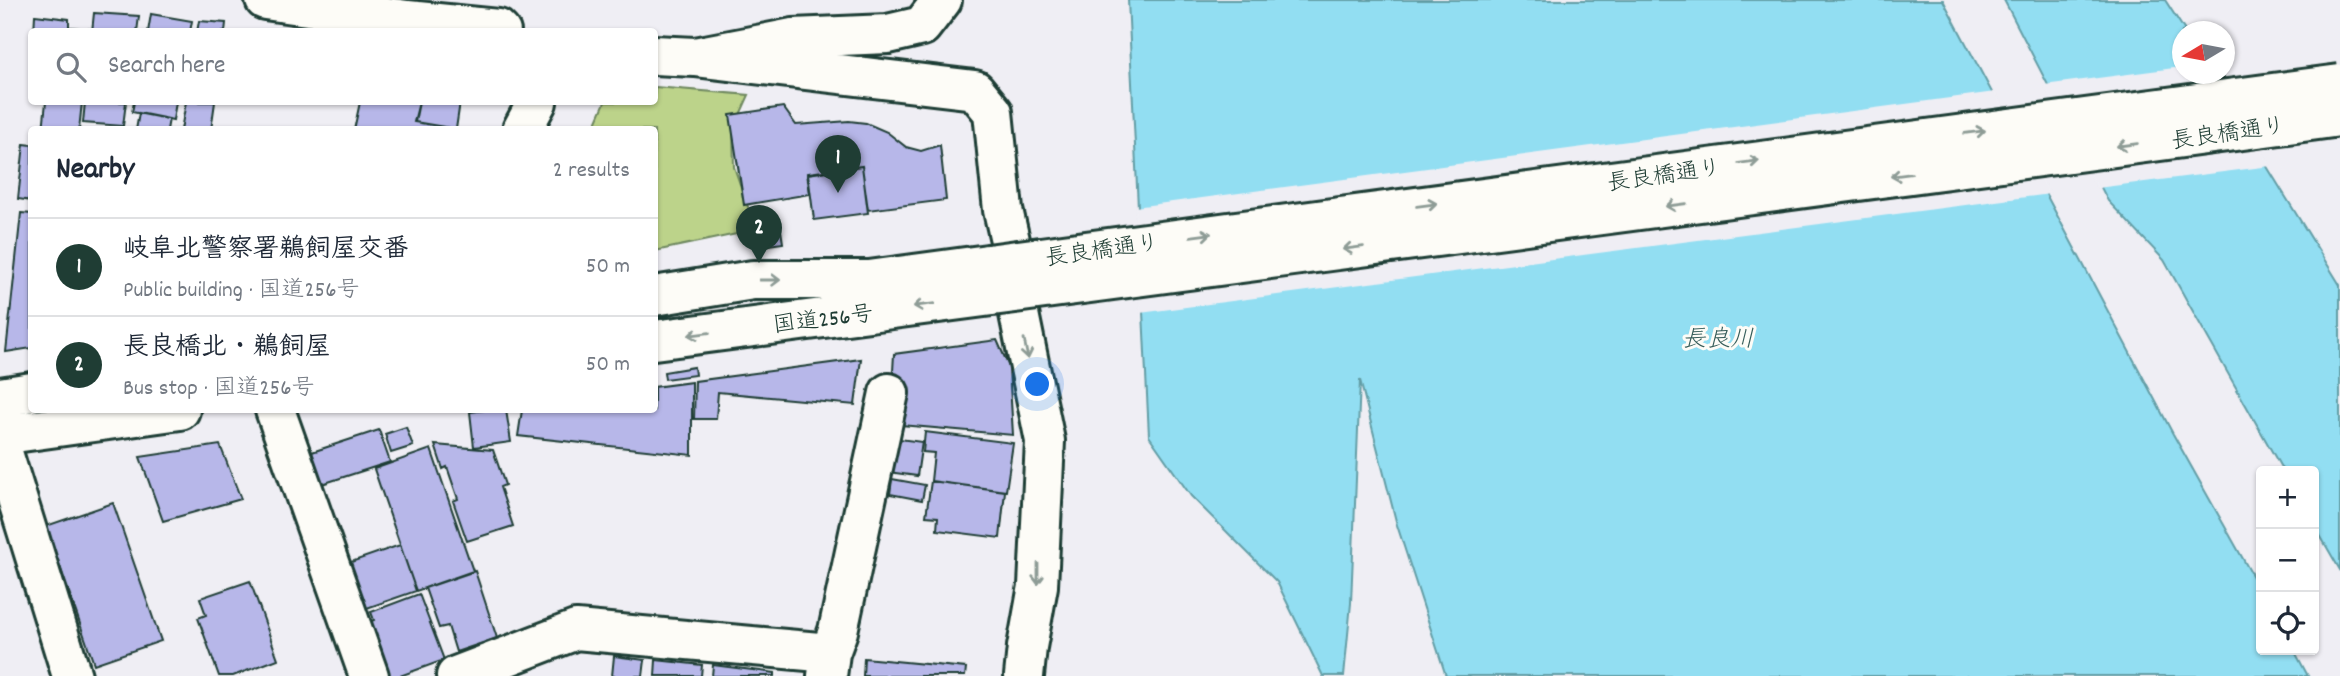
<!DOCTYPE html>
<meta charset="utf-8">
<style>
body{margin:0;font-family:Dekko,"Klee One",sans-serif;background:#f2f2f3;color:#1f2937}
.controls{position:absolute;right:21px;bottom:21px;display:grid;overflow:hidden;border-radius:7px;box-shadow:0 2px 5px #0004}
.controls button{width:63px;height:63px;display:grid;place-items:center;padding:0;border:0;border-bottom:2px solid #e0e1e3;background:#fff;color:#1f2937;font:35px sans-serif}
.compass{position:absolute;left:2172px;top:21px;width:63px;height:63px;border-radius:50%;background:#fff;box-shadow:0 2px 5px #0004;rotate:260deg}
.you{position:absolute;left:1038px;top:385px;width:24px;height:24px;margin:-18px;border:5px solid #fff;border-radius:50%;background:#1a73e8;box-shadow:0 0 0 10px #1a73e833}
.badge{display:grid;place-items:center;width:46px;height:46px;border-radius:50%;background:#1f3d34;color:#fff;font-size:23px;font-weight:700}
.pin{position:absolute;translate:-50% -58px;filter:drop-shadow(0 2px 4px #0008)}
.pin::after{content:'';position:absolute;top:37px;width:24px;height:21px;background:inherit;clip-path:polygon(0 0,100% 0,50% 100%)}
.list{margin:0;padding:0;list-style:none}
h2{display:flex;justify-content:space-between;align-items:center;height:91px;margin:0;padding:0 28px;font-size:30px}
h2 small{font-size:23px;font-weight:400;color:#747a83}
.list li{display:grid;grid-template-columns:46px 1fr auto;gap:21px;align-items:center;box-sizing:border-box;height:98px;padding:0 28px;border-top:2px solid #e0e1e3}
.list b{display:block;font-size:26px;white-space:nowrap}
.list p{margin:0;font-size:23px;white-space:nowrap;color:#747a83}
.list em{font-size:23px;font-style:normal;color:#747a83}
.icon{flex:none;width:38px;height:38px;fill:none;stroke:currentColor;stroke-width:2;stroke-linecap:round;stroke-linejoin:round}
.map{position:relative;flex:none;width:2340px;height:676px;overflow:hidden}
.search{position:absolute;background:#fff;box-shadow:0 2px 5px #0004;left:28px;top:28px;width:630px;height:77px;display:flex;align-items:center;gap:18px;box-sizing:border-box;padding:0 24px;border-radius:7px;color:#747a83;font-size:26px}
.panel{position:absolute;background:#fff;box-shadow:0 2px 5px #0004;left:28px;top:126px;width:630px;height:287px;border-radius:7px}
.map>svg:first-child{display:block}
</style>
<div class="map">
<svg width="2340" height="676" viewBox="0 0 2340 676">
<rect width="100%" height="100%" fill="#efeef4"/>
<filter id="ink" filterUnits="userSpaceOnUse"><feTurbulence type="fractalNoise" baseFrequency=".0143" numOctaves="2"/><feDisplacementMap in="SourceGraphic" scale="14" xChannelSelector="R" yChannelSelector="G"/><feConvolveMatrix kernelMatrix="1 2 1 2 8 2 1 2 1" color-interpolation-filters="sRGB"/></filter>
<g filter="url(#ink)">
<path fill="#bcd38a" stroke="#6e885f" stroke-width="2" d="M 655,87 L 749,95 L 733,130 L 734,167 L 756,230 L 655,251 L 654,130 L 593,130 L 605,102 L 654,102 Z"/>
<path fill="#92def2" stroke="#649ea6" stroke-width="2" d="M 1128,0 L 1943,0 L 2173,434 L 2261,591 L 2261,650 L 2294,650 L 2308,676 L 1446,676 L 1397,525 L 1360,380 L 1351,603 L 1344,676 L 1323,676 L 1277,582 L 1191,496 L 1149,436 Z
M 2004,0 L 2165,0 L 2185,31 L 2182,32 L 2182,74 L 2210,74 L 2340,285 L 2340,570 L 2314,525 L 2314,471 L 2283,471 L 2164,260 L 2108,201 Z"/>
<path fill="#efeef4" d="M 2182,67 L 2182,74 L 2214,74 L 2271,166 L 2097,188 L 2044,85 Z
M 1995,92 L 2050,194 L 1140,313 L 1135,207 Z"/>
<path fill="#b7b7e9" stroke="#1f3d34" stroke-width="2" d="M 94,13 L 139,16 L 137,32 L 92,32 Z
M 151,14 L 192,21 L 190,32 L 148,32 Z
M 35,15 L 69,19 L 69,27 L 90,29 L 90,32 L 34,32 Z
M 199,21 L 226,23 L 225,32 L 197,32 Z
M 46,102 L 82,102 L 79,130 L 43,130 Z
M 85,102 L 126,102 L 123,126 L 83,123 Z
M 134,102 L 176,102 L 173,120 L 132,112 Z
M 186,102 L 215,102 L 211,130 L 181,130 Z
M 360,102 L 419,102 L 414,122 L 456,129 L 354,130 Z
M 419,102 L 460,102 L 456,129 L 415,122 Z
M 783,107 L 796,125 L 849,121 L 866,123 L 887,132 L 906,147 L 921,151 L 940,145 L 946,200 L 868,210 L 862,166 L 807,173 L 810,194 L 744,205 L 730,115 Z
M 139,113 L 169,119 L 167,130 L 136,130 Z
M 24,144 L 32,145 L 32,201 L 18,199 Z
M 862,166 L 868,213 L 814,220 L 808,174 Z
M 21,213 L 32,214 L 32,348 L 6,352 Z
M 781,230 L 783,243 L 754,247 L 752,233 Z
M 997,340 L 1009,367 L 1013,435 L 890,424 L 894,354 Z
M 861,359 L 855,405 L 718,392 L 716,419 L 694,419 L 695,381 Z
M 694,367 L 695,375 L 665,379 L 664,372 Z
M 692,382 L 692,455 L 518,436 L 522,410 L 654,410 L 654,387 Z
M 485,410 L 506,410 L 511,442 L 474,447 L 470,412 Z
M 406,427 L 413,446 L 391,453 L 385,434 Z
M 379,430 L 390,462 L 319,485 L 309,453 Z
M 925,432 L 1013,443 L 1006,491 L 931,481 L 934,453 L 923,452 Z
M 892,438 L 922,442 L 917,476 L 888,472 Z
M 220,445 L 241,499 L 163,521 L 140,457 Z
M 435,445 L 493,450 L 505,485 L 500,487 L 513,526 L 467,541 L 453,501 L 458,499 L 447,467 L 443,469 Z
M 431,449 L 473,571 L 416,591 L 374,469 Z
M 892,479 L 925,485 L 922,500 L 890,494 Z
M 931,481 L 1005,491 L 1000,538 L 937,530 L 938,517 L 926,516 Z
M 113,503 L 161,641 L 94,664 L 46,526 Z
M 400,545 L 416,591 L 364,609 L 348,563 Z
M 475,571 L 497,638 L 456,652 L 448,626 L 439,628 L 425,588 Z
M 250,581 L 278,659 L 233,676 L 219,676 L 198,618 L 206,615 L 200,598 Z
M 419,594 L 444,660 L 400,676 L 387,676 L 367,623 L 374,620 L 371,612 Z
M 614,656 L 645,660 L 643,676 L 612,676 Z
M 864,658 L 966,668 L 965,676 L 863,676 Z
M 656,660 L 702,665 L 701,676 L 655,676 Z
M 713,665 L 775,673 L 775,676 L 712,676 Z"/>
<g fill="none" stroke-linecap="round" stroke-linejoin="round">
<g stroke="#1f3d34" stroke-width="44">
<path id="minor" d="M 265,0 L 407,20 L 498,29 L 501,32
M 654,55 L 695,57 L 793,38 L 888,34 L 922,26 L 942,0
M 695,57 L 975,90 L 993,112 L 1003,210 L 1017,271 L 1017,304 L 1045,441 L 1038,586 L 1027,647 L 1024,676
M 275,410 L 369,676
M 0,443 L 72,676
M 456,676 L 576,630 L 830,653
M 827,676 L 830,653 L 838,631 L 889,393"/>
</g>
<g stroke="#1f3d34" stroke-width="44">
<path id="tertiary" d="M 522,130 L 537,102"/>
</g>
<g stroke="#1f3d34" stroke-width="44">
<path id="trunk" d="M 654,296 L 753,280 L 869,280 L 988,264
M 654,340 L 992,296
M 0,397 L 32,392
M 0,435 L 180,410"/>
</g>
<use href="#minor" stroke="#fdfcf7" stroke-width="38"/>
<use href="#tertiary" stroke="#fdfcf7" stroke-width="38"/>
<use href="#trunk" stroke="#fdfcf7" stroke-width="38"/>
<g stroke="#1f3d34" stroke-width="44" stroke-linecap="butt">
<path id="trunk-bridge" d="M 988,264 L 2340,84
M 992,296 L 2340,117"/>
</g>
<use href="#trunk-bridge" stroke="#fdfcf7" stroke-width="38"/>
</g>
<defs><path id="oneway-shaft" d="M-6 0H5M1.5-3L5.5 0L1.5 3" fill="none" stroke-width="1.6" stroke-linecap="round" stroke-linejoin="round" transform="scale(1.75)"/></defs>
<g stroke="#8e9c96">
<use href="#oneway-shaft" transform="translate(1975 132) rotate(-8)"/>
<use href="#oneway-shaft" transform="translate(2127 145) rotate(172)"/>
<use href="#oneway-shaft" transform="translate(1749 162) rotate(-8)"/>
<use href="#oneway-shaft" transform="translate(1901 175) rotate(172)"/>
<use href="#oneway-shaft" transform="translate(1427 205) rotate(-8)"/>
<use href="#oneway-shaft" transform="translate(1676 205) rotate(172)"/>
<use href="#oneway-shaft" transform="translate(1201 235) rotate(-8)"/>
<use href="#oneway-shaft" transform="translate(1353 248) rotate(172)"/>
<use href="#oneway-shaft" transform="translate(770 280)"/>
<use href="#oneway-shaft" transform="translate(924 305) rotate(173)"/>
<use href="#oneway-shaft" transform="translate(699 334) rotate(173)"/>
<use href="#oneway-shaft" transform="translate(1026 349) rotate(79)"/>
<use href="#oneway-shaft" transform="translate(1038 574) rotate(90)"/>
</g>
</g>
<g text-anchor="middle" stroke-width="6" stroke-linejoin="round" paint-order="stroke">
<g font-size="23" fill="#1f3d34" stroke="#fdfcf7">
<text transform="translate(2228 132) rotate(-8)" y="8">長良橋通り</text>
<text transform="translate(1664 174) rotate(-8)" y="8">長良橋通り</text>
<text transform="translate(1102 249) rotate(-8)" y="8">長良橋通り</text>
<text transform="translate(823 318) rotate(-7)" y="8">国道256号</text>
</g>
<g font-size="24" font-style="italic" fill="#365d5a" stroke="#fdfcf7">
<text x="1718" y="346">長良川</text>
</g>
</g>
</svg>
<div class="controls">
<button>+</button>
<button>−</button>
<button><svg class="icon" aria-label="locate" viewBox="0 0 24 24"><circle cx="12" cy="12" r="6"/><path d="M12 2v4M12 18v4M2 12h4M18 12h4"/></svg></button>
</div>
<svg class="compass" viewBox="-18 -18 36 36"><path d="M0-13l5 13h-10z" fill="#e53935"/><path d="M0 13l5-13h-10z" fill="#747a83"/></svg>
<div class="you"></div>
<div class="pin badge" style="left:838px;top:193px">1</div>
<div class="pin badge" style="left:759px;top:263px">2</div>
<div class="search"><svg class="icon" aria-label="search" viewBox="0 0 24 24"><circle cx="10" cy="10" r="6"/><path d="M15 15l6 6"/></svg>Search here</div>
<section class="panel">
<h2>Nearby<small>2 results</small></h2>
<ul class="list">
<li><span class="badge">1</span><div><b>岐阜北警察署鵜飼屋交番</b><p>Public building · 国道256号</p></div><em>50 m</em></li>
<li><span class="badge">2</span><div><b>長良橋北・鵜飼屋</b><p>Bus stop · 国道256号</p></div><em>50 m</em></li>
</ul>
</section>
</div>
